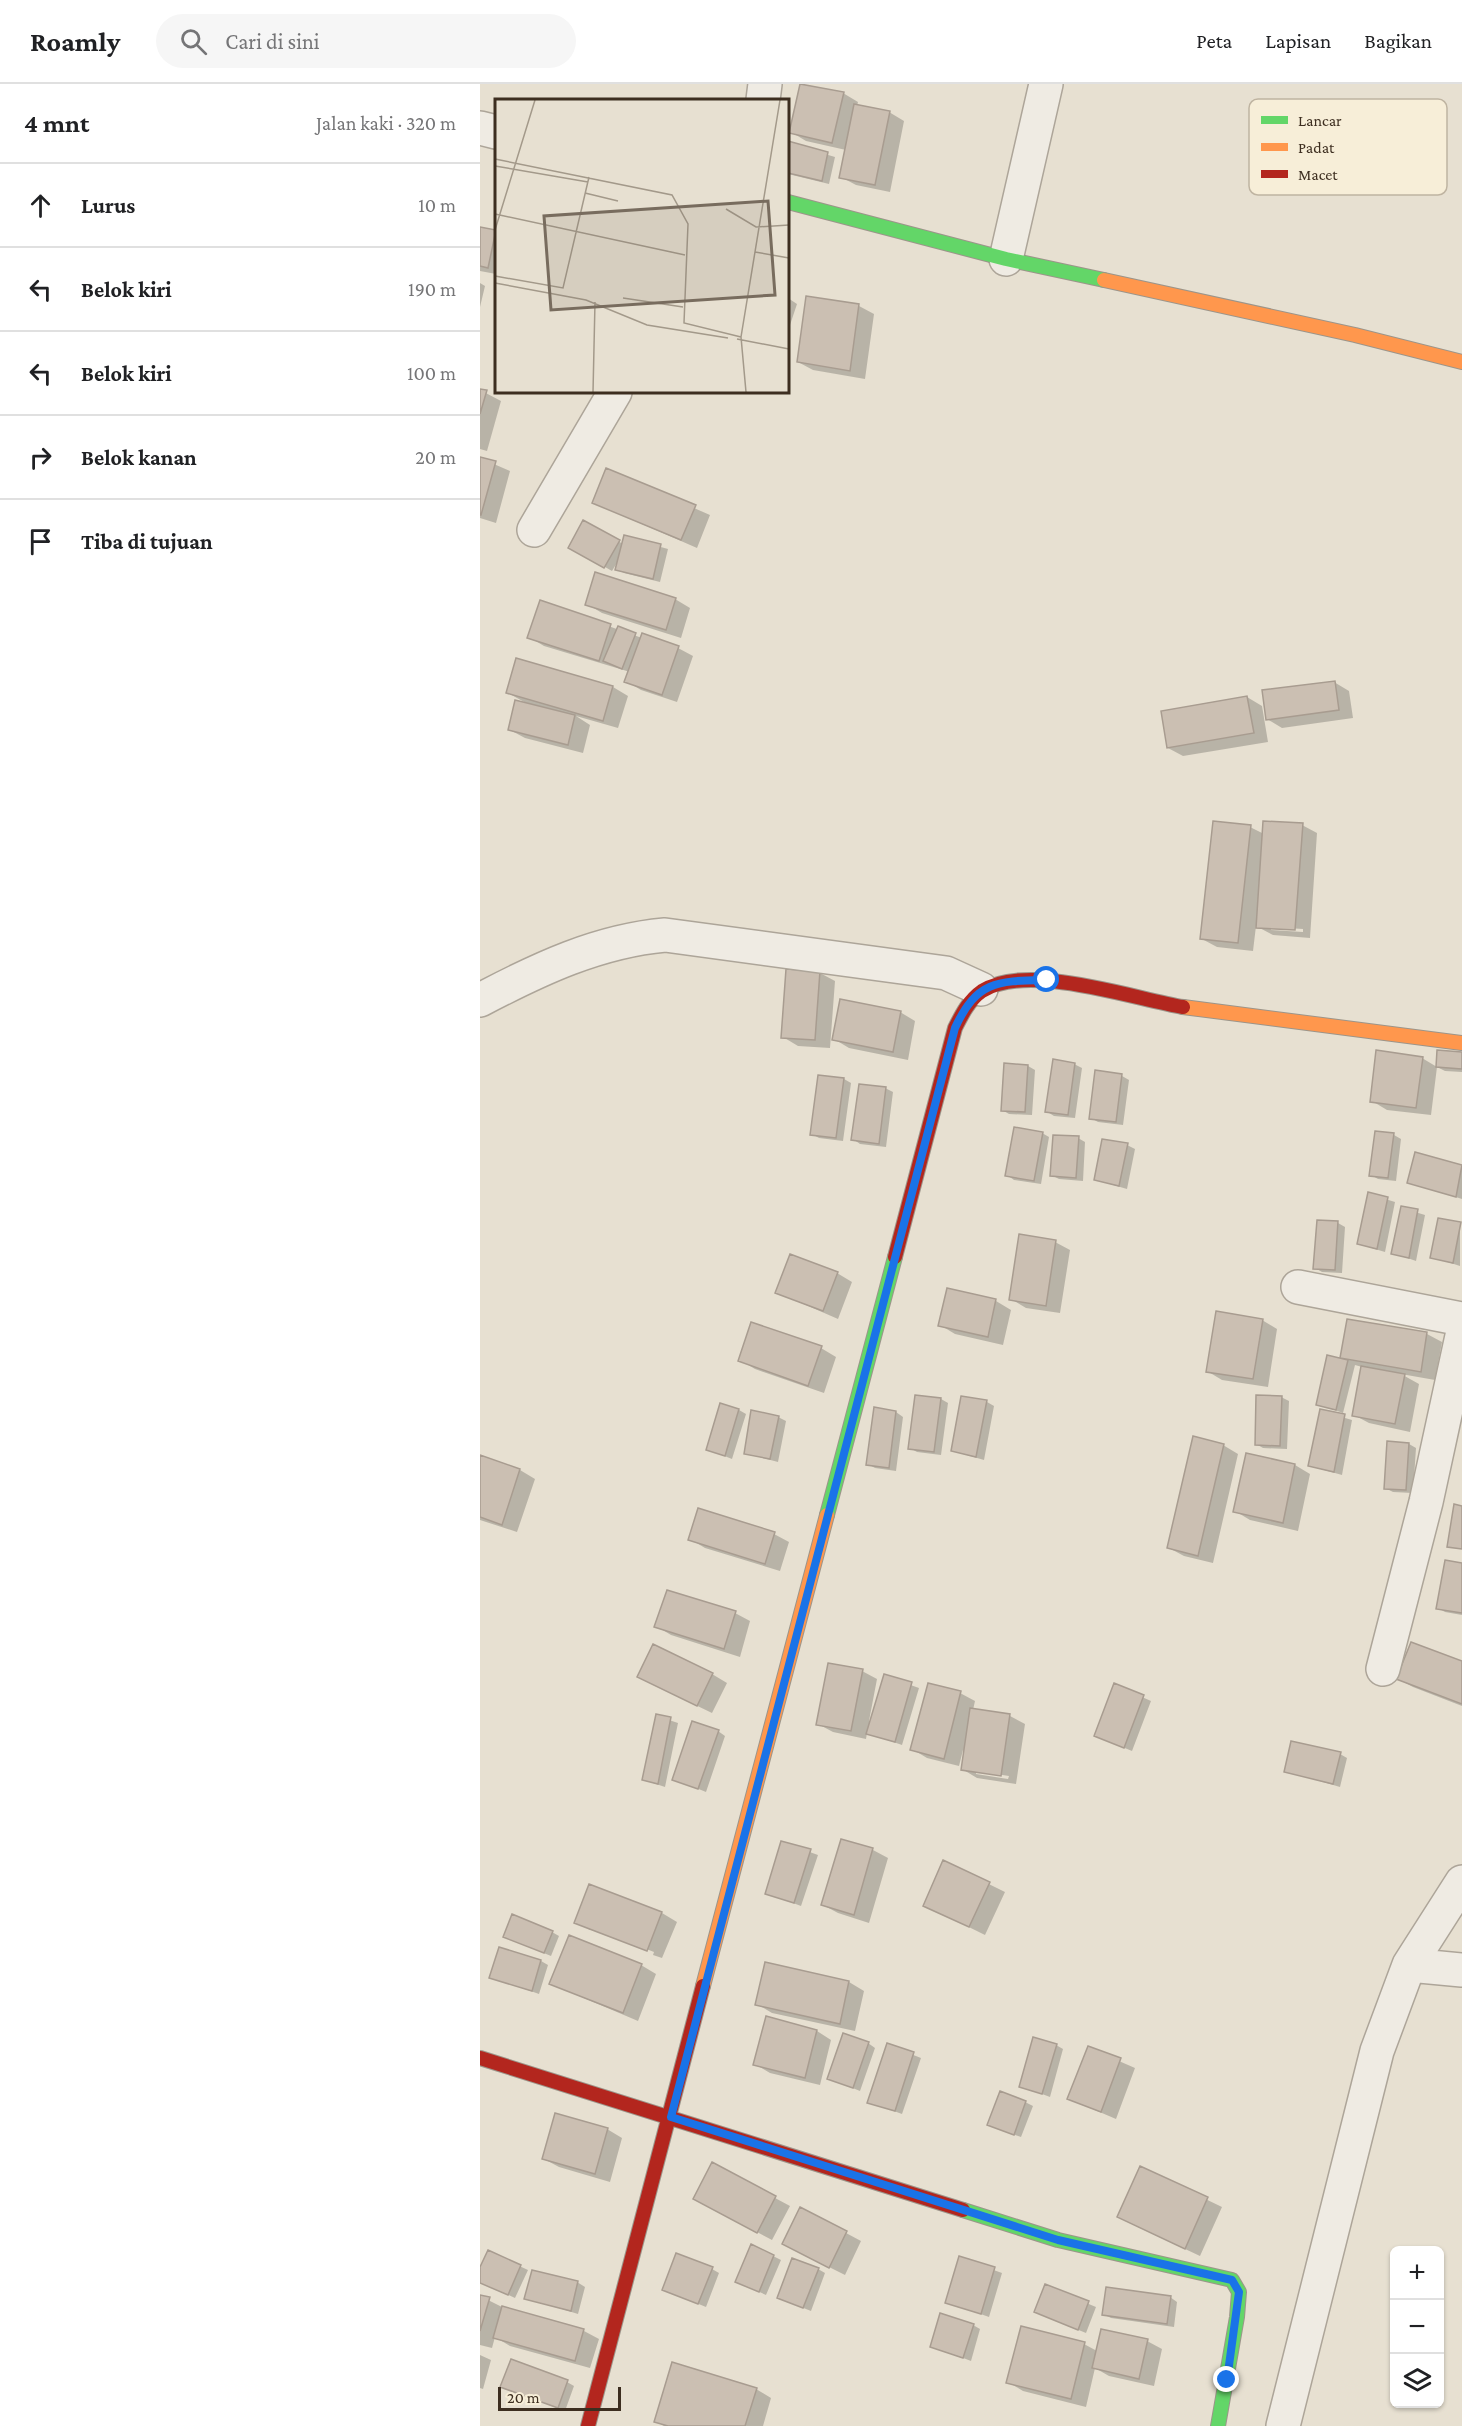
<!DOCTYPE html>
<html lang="id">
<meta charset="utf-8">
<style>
body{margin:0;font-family:"Crimson Pro",serif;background:#f6f6f6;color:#202124}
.controls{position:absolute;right:18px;bottom:18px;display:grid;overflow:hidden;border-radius:9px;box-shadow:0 2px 4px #0004}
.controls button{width:54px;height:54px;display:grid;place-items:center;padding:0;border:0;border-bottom:2px solid #e0e0e0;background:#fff;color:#202124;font:30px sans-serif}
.scale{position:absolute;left:18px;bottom:15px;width:123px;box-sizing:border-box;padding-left:6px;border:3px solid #3d2e20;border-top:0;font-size:16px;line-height:21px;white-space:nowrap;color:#3d2e20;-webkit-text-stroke:4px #f7eed8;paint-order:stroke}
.stop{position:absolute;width:18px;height:18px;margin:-14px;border:4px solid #1a73e8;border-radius:50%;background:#fff}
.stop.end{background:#1a73e8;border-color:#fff;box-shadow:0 2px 6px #0008}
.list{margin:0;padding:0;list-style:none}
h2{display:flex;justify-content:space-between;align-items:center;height:78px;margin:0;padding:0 24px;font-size:26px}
h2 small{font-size:20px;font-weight:400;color:#757577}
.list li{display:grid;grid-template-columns:39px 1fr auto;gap:18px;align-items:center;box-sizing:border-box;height:84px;padding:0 24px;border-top:2px solid #e0e0e0}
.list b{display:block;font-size:22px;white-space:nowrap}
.list em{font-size:20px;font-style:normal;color:#757577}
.icon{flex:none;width:33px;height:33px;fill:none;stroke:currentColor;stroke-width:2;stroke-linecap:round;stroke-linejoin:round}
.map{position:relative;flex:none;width:982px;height:2342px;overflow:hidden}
header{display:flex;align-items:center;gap:36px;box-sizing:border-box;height:84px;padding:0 30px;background:#fff;border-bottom:2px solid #e0e0e0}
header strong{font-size:28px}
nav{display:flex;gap:33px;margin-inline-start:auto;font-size:21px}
.search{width:420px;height:54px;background:#f6f6f6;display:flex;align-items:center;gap:15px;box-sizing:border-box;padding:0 21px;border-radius:33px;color:#757577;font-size:22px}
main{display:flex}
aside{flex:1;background:#fff}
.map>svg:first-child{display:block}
</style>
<header>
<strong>Roamly</strong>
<div class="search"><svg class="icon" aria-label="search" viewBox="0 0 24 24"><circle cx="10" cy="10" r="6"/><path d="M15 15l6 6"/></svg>Cari di sini</div>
<nav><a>Peta</a><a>Lapisan</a><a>Bagikan</a></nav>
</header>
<main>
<aside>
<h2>4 mnt<small>Jalan kaki · 320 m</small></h2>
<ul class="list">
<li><svg class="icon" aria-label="ahead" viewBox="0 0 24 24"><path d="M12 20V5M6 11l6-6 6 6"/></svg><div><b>Lurus</b></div><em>10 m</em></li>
<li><svg class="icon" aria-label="left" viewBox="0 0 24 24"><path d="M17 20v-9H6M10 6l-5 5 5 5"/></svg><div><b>Belok kiri</b></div><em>190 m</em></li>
<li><svg class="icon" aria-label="left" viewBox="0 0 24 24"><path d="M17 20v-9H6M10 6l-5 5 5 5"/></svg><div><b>Belok kiri</b></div><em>100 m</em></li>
<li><svg class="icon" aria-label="right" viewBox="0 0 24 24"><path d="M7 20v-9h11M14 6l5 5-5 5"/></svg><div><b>Belok kanan</b></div><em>20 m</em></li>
<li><svg class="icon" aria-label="arrive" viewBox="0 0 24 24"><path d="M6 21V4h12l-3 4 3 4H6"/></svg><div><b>Tiba di tujuan</b></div></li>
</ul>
</aside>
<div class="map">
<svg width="982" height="2342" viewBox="0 0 982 2342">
<rect width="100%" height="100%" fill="#e7e0d1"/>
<path fill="#0003" fill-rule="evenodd" d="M 322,0 L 363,9 L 378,18 L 377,22 L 409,28 L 424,37 L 410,108 L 376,101 L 361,93 L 366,66 L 326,57 L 311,48 Z
M 308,59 L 355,73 L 349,100 L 308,90 Z
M 0,145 L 16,149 L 16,190 L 0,187 Z
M 0,199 L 5,202 L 0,223 Z
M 308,214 L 317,220 L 308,247 Z
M 327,214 L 379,222 L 394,230 L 385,295 L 333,286 L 318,278 Z
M 0,306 L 21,317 L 7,367 L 0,365 Z
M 0,374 L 30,387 L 16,439 L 0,434 Z
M 127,386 L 230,431 L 217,464 L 114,419 Z
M 104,438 L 143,460 L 145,453 L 188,465 L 180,498 L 144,489 L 137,485 L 138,477 L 132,487 L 90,463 Z
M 195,515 L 210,524 L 201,554 L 122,529 L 107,520 Z
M 61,518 L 162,554 L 198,564 L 213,572 L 197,618 L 161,606 L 146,597 L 150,588 L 64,562 L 49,553 Z
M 37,576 L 133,603 L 148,612 L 138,644 L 96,632 L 110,641 L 103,669 L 45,654 L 30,646 L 46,619 L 28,609 Z
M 854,598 L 869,607 L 873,634 L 802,644 L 787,635 Z
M 767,613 L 782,622 L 788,658 L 703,672 L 688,664 Z
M 822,741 L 837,749 L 830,854 L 793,851 L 776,842 L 773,867 L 737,863 L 722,855 L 770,743 L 784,750 ZM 791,843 L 823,845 L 823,848 L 791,846 Z
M 340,889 L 355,897 L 350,964 L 318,962 L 303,953 Z
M 420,928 L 435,937 L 428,976 L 369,964 L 354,955 Z
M 898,968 L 942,974 L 957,983 L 958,968 L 982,970 L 982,988 L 965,987 L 957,983 L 951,1031 L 907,1026 L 892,1017 Z
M 594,980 L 602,984 L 595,1034 L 574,1032 L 566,1027 Z
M 548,982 L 555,986 L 552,1031 L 529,1030 L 522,1026 Z
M 617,988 L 642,992 L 649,996 L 643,1041 L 618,1038 L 611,1034 Z
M 364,995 L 371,999 L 363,1057 L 339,1054 L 332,1050 Z
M 405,1004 L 413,1008 L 406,1063 L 380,1060 L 373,1055 Z
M 897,1048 L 914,1051 L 921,1055 L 916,1097 L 898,1095 L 891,1091 Z
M 562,1049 L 569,1053 L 561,1100 L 534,1096 L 527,1091 Z
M 598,1054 L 605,1058 L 603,1097 L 579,1095 L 571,1091 Z
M 647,1061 L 655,1065 L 647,1105 L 616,1096 Z
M 936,1070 L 982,1083 L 982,1115 L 929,1098 Z
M 889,1110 L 915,1118 L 905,1168 L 878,1160 Z
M 922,1124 L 945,1131 L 936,1177 L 913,1169 Z
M 838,1137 L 858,1139 L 865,1143 L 862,1189 L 842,1188 L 835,1184 Z
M 980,1140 L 980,1182 L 952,1173 Z
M 575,1158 L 590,1166 L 580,1229 L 546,1224 L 531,1215 Z
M 357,1189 L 372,1198 L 358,1235 L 296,1208 Z
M 468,1206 L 516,1217 L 531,1226 L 523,1261 L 475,1250 L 460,1241 Z
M 782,1236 L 797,1245 L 788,1303 L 742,1296 L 727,1287 Z
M 868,1236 L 947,1250 L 962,1258 L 955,1296 L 921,1290 L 939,1300 L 930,1348 L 889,1339 L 874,1331 L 882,1283 L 875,1281 L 863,1329 L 838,1320 L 848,1273 L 868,1277 L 862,1273 Z
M 341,1264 L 356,1273 L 344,1309 L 275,1285 L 260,1276 Z
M 801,1313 L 809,1317 L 807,1365 L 783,1364 L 776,1360 Z
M 461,1315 L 468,1319 L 461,1371 L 437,1368 L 430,1364 Z
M 507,1318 L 514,1322 L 504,1376 L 473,1367 Z
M 395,1325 L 416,1328 L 423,1333 L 416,1387 L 395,1384 L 388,1380 Z
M 259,1326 L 266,1330 L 252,1375 L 227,1365 Z
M 841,1327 L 872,1336 L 862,1391 L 830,1382 Z
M 298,1333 L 306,1337 L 298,1378 L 265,1369 Z
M 908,1359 L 929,1360 L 936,1364 L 933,1409 L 913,1408 L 905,1404 Z
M 743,1361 L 758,1370 L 733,1479 L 704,1472 L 689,1464 Z
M 767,1371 L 815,1381 L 830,1390 L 818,1447 L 770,1436 L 755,1427 Z
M 0,1373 L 40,1386 L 55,1395 L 37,1448 L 0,1436 Z
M 294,1450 L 309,1458 L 300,1487 L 225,1464 L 210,1455 Z
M 982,1481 L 982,1531 L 965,1528 L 958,1524 Z
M 255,1529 L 270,1537 L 260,1573 L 191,1551 L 176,1542 Z
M 982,1578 L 982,1622 L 933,1603 L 918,1595 Z
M 382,1587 L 397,1595 L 389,1637 L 391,1638 L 405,1592 L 439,1604 L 422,1661 L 387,1649 L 386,1655 L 353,1648 L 338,1640 Z
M 232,1590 L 247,1599 L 232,1629 L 174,1601 Z
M 635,1601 L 671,1617 L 652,1667 L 616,1652 Z
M 480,1609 L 495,1617 L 493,1626 L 530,1632 L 545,1640 L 536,1700 L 497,1694 L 482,1685 L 485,1667 L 483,1666 L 479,1682 L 447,1674 L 432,1665 ZM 496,1687 L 529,1692 L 528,1695 L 496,1690 Z
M 177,1632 L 198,1639 L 185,1703 L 164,1696 Z
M 238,1647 L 245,1652 L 226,1708 L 194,1695 Z
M 860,1670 L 867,1674 L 860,1703 L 806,1687 Z
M 362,1756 L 393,1766 L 408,1774 L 389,1839 L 358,1829 L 343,1821 Z
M 302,1758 L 338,1771 L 321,1822 L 286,1809 Z
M 464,1778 L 525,1808 L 505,1851 L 444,1821 Z
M 110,1802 L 182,1829 L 197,1838 L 182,1874 L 173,1871 L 174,1868 L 110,1843 L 110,1846 L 96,1838 Z
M 72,1848 L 79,1852 L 71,1872 L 32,1856 Z
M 61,1877 L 68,1881 L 59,1910 L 11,1893 Z
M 161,1881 L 176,1890 L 158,1937 L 71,1900 Z
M 369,1898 L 384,1907 L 375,1947 L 292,1929 L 277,1920 Z
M 337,1947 L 351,1956 L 340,2001 L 290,1989 L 275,1980 Z
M 388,1959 L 395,1964 L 380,2007 L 348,1994 Z
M 408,1961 L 441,1974 L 422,2030 L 389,2018 Z
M 576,1961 L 583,1965 L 570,2013 L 541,2002 Z
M 609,1964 L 655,1984 L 636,2035 L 589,2015 Z
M 545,2018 L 553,2022 L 541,2053 L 516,2044 Z
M 127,2045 L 142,2054 L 130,2098 L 79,2083 L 64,2075 Z
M 232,2080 L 310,2122 L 292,2156 L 230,2123 Z
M 661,2084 L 742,2123 L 720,2172 L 654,2141 Z
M 321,2125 L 381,2157 L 365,2191 L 319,2168 Z
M 9,2168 L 48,2186 L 35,2214 L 0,2198 L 0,2187 Z
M 293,2172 L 301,2176 L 286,2211 L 264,2201 Z
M 480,2174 L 522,2189 L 509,2233 L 467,2218 Z
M 232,2185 L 239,2189 L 226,2223 L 184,2206 Z
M 338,2185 L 345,2189 L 331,2227 L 306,2217 Z
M 97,2198 L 105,2203 L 98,2230 L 46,2214 Z
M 565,2202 L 616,2223 L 606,2249 L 564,2232 Z
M 0,2212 L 24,2224 L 104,2247 L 119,2255 L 110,2284 L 30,2262 L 15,2253 L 12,2264 L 0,2261 Z
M 690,2213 L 697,2218 L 694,2243 L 631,2234 L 623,2230 Z
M 493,2241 L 500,2245 L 491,2277 L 452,2262 Z
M 667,2257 L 682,2265 L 674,2302 L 629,2292 L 615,2284 L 606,2323 L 543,2307 L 528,2298 L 604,2260 L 617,2267 Z
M 0,2271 L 11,2276 L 3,2305 L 0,2304 Z
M 87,2298 L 94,2302 L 85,2327 L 30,2306 Z
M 276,2305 L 291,2314 L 283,2342 L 184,2342 L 176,2337 Z"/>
<path fill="#cbbfb2" stroke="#a89c90" stroke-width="1.5" d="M 320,0 L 364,8 L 352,59 L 309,49 Z
M 374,20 L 410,27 L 395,101 L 359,94 Z
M 308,57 L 348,68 L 342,97 L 308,89 Z
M 0,143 L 16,146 L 8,184 L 0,182 Z
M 326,212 L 379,220 L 370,287 L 317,278 Z
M 0,305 L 7,306 L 0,330 Z
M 0,373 L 16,377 L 1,431 L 0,431 Z
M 126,384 L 216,421 L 201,456 L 112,419 Z
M 103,436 L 140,456 L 124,484 L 88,464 Z
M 144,451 L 181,460 L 173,495 L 135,486 Z
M 115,488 L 196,514 L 186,546 L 105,521 Z
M 60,516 L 131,540 L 119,577 L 47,554 Z
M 138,542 L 156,549 L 142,585 L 123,577 Z
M 162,549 L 199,562 L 182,611 L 144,598 Z
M 36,574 L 133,602 L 123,637 L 26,609 Z
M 855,597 L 859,626 L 786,636 L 782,606 Z
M 767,612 L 774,649 L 687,664 L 681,627 Z
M 35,616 L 95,631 L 88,661 L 28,646 Z
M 733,737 L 771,741 L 758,859 L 720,855 Z
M 783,737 L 823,739 L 815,846 L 776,844 Z
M 306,885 L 340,887 L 335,956 L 301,954 Z
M 360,915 L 421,927 L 413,968 L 352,956 Z
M 896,966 L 943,973 L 936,1024 L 890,1018 Z
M 957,966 L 982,968 L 982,985 L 956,983 Z
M 573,975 L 595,979 L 588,1031 L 565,1028 Z
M 524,979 L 548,981 L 545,1028 L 521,1027 Z
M 615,986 L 642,990 L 636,1038 L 609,1035 Z
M 338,991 L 364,994 L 356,1054 L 330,1051 Z
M 379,1000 L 406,1003 L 399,1060 L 371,1056 Z
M 534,1043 L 563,1048 L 554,1097 L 525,1092 Z
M 895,1047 L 914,1049 L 908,1094 L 889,1092 Z
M 573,1051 L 599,1052 L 596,1094 L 570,1092 Z
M 622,1055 L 648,1059 L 639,1102 L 614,1096 Z
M 935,1068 L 982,1081 L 976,1113 L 927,1099 Z
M 888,1108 L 908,1113 L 897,1165 L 877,1160 Z
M 921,1122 L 938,1125 L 929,1174 L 911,1170 Z
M 958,1134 L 981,1138 L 973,1179 L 950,1174 Z
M 837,1136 L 858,1137 L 855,1186 L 833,1185 Z
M 539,1150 L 576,1156 L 566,1222 L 529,1216 Z
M 310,1170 L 358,1188 L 343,1227 L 295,1209 Z
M 467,1204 L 516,1215 L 508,1253 L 458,1242 Z
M 736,1227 L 783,1235 L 773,1295 L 726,1288 Z
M 867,1235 L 947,1248 L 941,1288 L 860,1274 Z
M 271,1238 L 342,1262 L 328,1302 L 258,1277 Z
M 847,1271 L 868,1276 L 856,1326 L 836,1321 Z
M 881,1282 L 925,1290 L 915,1340 L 872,1332 Z
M 435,1311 L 461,1314 L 454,1368 L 428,1365 Z
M 776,1311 L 802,1312 L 800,1362 L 775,1361 Z
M 481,1312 L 507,1316 L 496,1373 L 471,1367 Z
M 240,1319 L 259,1325 L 245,1372 L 226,1366 Z
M 394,1323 L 416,1327 L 409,1384 L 386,1381 Z
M 840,1325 L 865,1330 L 854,1388 L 828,1382 Z
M 271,1326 L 299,1332 L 290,1375 L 264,1370 Z
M 713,1352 L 744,1360 L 718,1472 L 687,1464 Z
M 907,1357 L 929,1359 L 926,1406 L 904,1405 Z
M 766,1369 L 815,1380 L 803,1439 L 753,1428 Z
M 0,1371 L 40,1385 L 22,1441 L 0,1433 Z
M 974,1420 L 982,1422 L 982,1465 L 967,1463 Z
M 218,1424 L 295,1448 L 285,1480 L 208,1456 Z
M 965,1476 L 982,1479 L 982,1529 L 956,1525 Z
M 187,1506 L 256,1527 L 244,1565 L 174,1543 Z
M 931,1558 L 982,1577 L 982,1620 L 916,1595 Z
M 173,1560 L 233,1589 L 217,1622 L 157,1593 Z
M 348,1579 L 383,1585 L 371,1647 L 336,1641 Z
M 404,1590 L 432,1598 L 415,1658 L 386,1650 Z
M 448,1599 L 481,1607 L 464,1675 L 430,1666 Z
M 634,1599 L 664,1611 L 644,1664 L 614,1652 Z
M 490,1624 L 530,1630 L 521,1692 L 481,1686 Z
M 176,1630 L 191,1633 L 178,1700 L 162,1696 Z
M 212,1637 L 239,1646 L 218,1705 L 192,1696 Z
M 811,1657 L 861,1668 L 853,1700 L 804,1688 Z
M 361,1755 L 393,1764 L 374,1831 L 341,1821 Z
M 301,1757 L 331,1765 L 314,1819 L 285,1810 Z
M 463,1776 L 510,1798 L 489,1843 L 443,1822 Z
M 109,1800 L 182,1828 L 167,1867 L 94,1839 Z
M 32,1830 L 73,1847 L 64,1869 L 23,1853 Z
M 89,1851 L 162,1880 L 143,1929 L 69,1900 Z
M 19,1863 L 61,1876 L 52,1907 L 9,1894 Z
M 285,1878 L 369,1897 L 360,1940 L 275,1921 Z
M 286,1932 L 337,1946 L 325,1994 L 273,1981 Z
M 363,1949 L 389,1958 L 373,2004 L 347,1995 Z
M 553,1953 L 577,1960 L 562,2010 L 539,2003 Z
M 407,1959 L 434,1968 L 415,2027 L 387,2019 Z
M 608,1962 L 641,1974 L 621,2028 L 587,2015 Z
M 520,2007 L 546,2017 L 534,2051 L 507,2041 Z
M 75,2029 L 128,2044 L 115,2090 L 62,2075 Z
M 232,2078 L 296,2112 L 277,2149 L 213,2115 Z
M 660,2082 L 728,2113 L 705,2165 L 637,2133 Z
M 320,2123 L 367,2147 L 349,2184 L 302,2160 Z
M 271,2160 L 294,2171 L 279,2208 L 255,2198 Z
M 8,2166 L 41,2181 L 28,2211 L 0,2199 L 0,2183 Z
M 196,2169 L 233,2183 L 218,2220 L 182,2206 Z
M 479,2172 L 515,2183 L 501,2230 L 465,2219 Z
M 312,2174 L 339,2184 L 323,2224 L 297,2214 Z
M 52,2186 L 98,2197 L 91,2227 L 44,2215 Z
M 565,2200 L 609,2217 L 598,2246 L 554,2228 Z
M 626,2203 L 691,2212 L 687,2240 L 622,2231 Z
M 0,2211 L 10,2213 L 0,2247 Z
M 22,2222 L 104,2245 L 95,2277 L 13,2254 Z
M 460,2229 L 494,2240 L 483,2274 L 450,2263 Z
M 541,2242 L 605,2258 L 591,2315 L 526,2299 Z
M 621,2245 L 668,2255 L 659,2295 L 612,2284 Z
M 31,2275 L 88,2296 L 78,2324 L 20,2303 Z
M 192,2278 L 277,2304 L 265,2342 L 188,2342 L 174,2338 Z"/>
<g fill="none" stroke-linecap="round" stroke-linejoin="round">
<g stroke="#ada599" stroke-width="36">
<path id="street" d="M 283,16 L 285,0
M 0,44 L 16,48
M 526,175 L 566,0
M 54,446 L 135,308
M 0,916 C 59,885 118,857 185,851 L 466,889 L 501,905
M 818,1203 L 982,1235
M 903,1585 L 946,1418 L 982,1252
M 929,1881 L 982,1886
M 803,2342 L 897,1967 L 929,1881 L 982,1798"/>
</g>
<g stroke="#9c958a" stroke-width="16">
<path id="fast" d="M 308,118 L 526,175 L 624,196
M 347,1431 L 415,1173
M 483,2126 L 578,2156 L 752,2196 L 759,2208 L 757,2233 L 738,2342"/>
</g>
<g stroke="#9c958a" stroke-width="16">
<path id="slow" d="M 624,196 L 875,251 L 982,278
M 703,923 L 982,959
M 223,1902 L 347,1431"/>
</g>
<g stroke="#9c958a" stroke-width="16">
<path id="jam" d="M 415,1173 L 475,944 C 482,930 489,916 502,907 C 547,878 651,914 703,923
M 0,1974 L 483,2126
M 108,2342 L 223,1902"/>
</g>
<use href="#street" stroke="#efebe3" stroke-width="33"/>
<use href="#fast" stroke="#63d668" stroke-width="14"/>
<use href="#slow" stroke="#ff974d" stroke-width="14"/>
<use href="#jam" stroke="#b3261e" stroke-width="14"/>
</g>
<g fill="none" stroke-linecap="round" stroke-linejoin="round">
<path stroke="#1a73e8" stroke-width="8" d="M 567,896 C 518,897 497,896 475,944 L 191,2033 L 578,2156 L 752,2196 L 759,2208 L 747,2296"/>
</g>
<g transform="translate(15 15)">
<rect width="294" height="294" fill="#e7e0d1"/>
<path fill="none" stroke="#a3998a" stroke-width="1.5" d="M 0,60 L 177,96 L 193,125 L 189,224 L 246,238M 0,67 L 93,83M 90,94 L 123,102M 231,110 L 261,128 L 294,126M 0,115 L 190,156M 0,131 L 40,1M 260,153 L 294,159M 0,177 L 68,189 L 94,78M 0,184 L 91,201 L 152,226 L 233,239M 128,199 L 188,208M 242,240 L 294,250M 98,293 L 100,203M 251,293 L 246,238 L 285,1"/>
<path fill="#786c5e" fill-opacity="0.15" stroke="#786c5e" stroke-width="3" d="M 273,102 L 280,196 L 56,211 L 49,117 Z"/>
<rect width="294" height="294" fill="none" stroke="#3d2e20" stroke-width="3"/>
</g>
<rect x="769" y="15" width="198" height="96" rx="9" fill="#f7eed8" stroke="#bfb4a1" stroke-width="1.5"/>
<rect x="781" y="32" width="27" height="8" fill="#63d668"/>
<rect x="781" y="59" width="27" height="8" fill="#ff974d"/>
<rect x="781" y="86" width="27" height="8" fill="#b3261e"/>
<g font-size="16" fill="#3d2e20">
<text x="818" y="42">Lancar</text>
<text x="818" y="69">Padat</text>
<text x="818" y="96">Macet</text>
</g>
</svg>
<div class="controls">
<button>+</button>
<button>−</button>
<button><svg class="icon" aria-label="layers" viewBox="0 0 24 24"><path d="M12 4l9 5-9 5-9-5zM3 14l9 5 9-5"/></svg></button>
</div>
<div class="scale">20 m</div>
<div class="stop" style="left:567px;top:896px"></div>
<div class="stop end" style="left:747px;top:2296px"></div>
</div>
</main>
